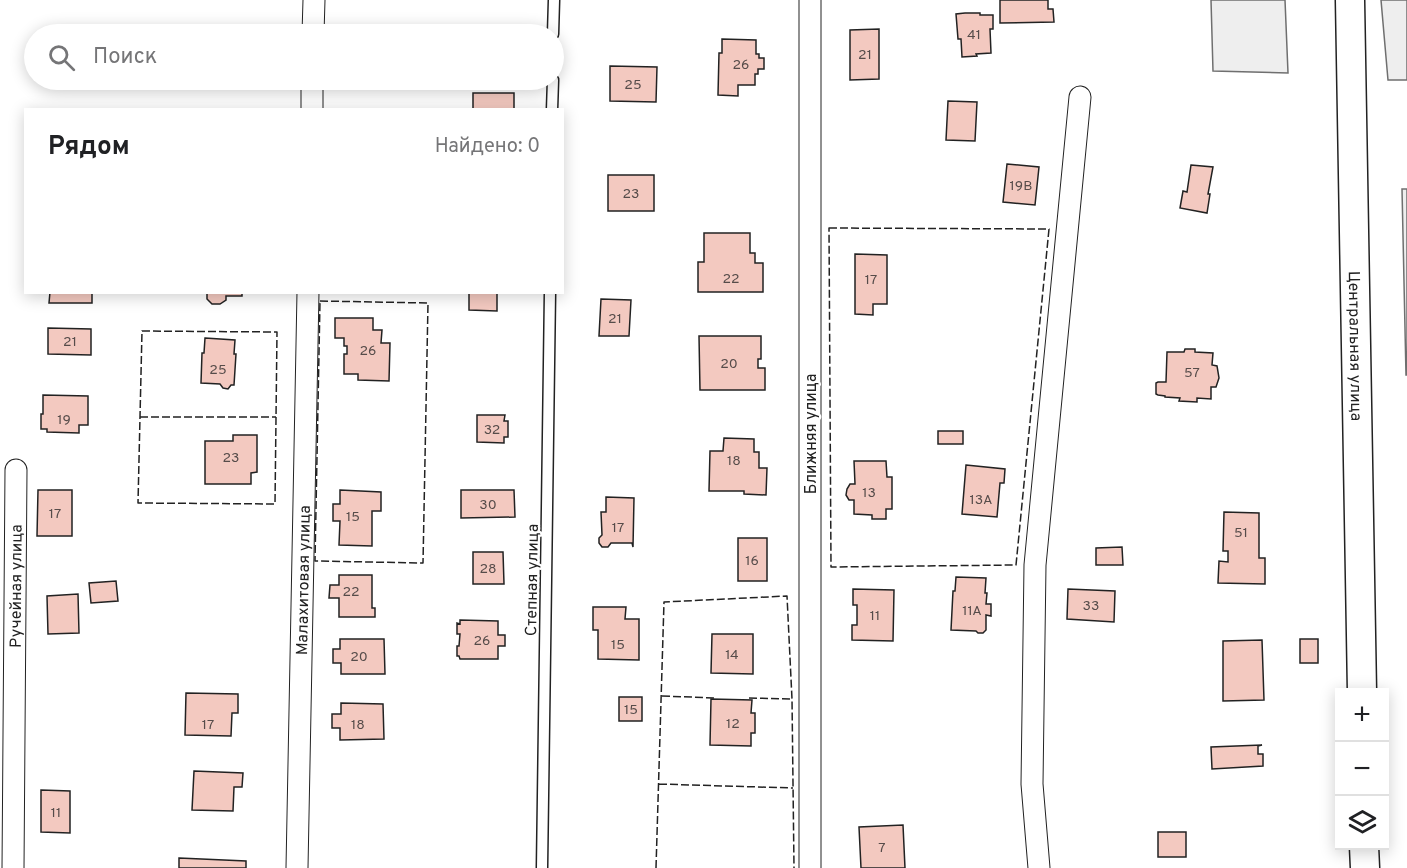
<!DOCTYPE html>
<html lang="ru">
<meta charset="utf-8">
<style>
body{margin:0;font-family:Overpass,sans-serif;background:#f2f2f2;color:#202124}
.controls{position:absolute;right:18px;bottom:18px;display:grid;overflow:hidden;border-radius:0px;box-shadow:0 3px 15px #0003}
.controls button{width:54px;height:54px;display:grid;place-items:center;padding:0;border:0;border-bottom:2px solid #e0e0e0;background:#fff;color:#202124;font:30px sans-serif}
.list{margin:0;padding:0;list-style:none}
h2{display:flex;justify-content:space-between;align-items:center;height:78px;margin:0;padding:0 24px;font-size:26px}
h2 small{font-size:20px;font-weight:400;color:#757577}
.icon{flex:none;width:33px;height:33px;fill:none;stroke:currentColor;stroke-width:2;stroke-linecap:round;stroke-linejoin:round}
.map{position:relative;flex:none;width:1407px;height:868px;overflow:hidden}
.search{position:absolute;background:#fff;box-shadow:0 3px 15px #0003;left:24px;top:24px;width:540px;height:66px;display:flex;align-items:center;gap:15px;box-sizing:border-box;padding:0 21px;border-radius:33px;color:#757577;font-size:22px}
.panel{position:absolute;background:#fff;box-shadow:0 3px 15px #0003;left:24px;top:108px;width:540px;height:186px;border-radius:0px}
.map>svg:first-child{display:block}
</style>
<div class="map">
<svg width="1407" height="868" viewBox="0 0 1407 868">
<rect width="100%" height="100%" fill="#fff"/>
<path fill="#eee" stroke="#6f6f6f" stroke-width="1.5" d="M 1211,0 L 1285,0 L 1288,73 L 1213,71 Z
M 1381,0 L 1407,0 L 1407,80 L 1388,80 Z
M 1402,189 L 1407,189 L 1407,375 L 1406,375 Z"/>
<path fill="#f3c9c0" stroke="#222" stroke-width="1.5" d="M 1000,0 L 1048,0 L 1048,9 L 1053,9 L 1054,22 L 1000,23 Z
M 965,13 L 980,13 L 980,15 L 993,15 L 993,29 L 990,29 L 991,53 L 976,54 L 977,56 L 962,57 L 961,39 L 958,39 L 956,14 Z
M 879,29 L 879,79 L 850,80 L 850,30 Z
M 722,39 L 756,40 L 756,54 L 759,54 L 759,58 L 764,58 L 764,69 L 758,69 L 758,74 L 755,74 L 755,85 L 738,85 L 738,96 L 718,95 L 719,53 L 722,53 Z
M 610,66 L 657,67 L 656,102 L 610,101 Z
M 473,93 L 514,93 L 514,110 L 473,110 Z
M 948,101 L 977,102 L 975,141 L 946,140 Z
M 1007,164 L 1039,167 L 1035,205 L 1003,202 Z
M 1191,165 L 1213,167 L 1208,194 L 1210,194 L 1207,213 L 1180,208 L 1183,191 L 1187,192 Z
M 608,175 L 654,175 L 654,211 L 608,211 Z
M 704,233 L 750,233 L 750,253 L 755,253 L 755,263 L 763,263 L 763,292 L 698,292 L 698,262 L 704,262 Z
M 855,254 L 887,255 L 887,304 L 873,304 L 873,315 L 855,314 Z
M 50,292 L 92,292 L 92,303 L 49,303 Z
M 207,292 L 242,292 L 242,296 L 226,296 L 226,300 L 220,304 L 212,304 L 207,299 Z
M 469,292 L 497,292 L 497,311 L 469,310 Z
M 601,299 L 631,300 L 629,336 L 599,336 Z
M 335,318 L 373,318 L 373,330 L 382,330 L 381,343 L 390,343 L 389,381 L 358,380 L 358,374 L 344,374 L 344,354 L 347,354 L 347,346 L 344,346 L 344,338 L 335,338 Z
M 48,328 L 91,329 L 91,355 L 48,354 Z
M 699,336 L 761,336 L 761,359 L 758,359 L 758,368 L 765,368 L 765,390 L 700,390 Z
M 205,338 L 235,340 L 234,354 L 236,354 L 234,385 L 231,385 L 228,389 L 223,388 L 220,384 L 201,383 L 202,353 L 204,353 Z
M 1185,349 L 1195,349 L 1195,352 L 1213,353 L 1212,365 L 1217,366 L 1219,378 L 1216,387 L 1211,387 L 1211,399 L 1197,398 L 1197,402 L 1179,401 L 1180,398 L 1165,397 L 1165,396 L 1158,395 L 1156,394 L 1156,383 L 1158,382 L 1166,382 L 1167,352 L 1184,352 Z
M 43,395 L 88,396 L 88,425 L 79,425 L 79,433 L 47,432 L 47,429 L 41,429 L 41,414 L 43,414 Z
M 477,415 L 505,415 L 504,421 L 508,421 L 508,437 L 504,437 L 504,443 L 477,442 Z
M 938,431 L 963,431 L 963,444 L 938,444 Z
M 233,435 L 257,435 L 257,472 L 251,473 L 251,484 L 205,484 L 205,441 L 233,441 Z
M 724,438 L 754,439 L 754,452 L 759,452 L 759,468 L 767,468 L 766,495 L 744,494 L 744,491 L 709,491 L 710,451 L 723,451 Z
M 854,461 L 886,461 L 887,477 L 892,477 L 892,509 L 886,509 L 886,519 L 872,519 L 872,515 L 854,514 L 854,500 L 849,500 L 846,495 L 847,489 L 850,484 L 855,484 Z
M 966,465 L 1005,469 L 1004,483 L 1000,483 L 997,517 L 962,514 Z
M 38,490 L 72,490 L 72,536 L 37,536 Z
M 340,490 L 381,492 L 381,511 L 372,511 L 372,546 L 339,545 L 340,521 L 333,521 L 333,504 L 340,504 Z
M 461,490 L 514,490 L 515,517 L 461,518 Z
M 606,497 L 634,498 L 633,547 L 632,543 L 611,543 L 608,547 L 602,547 L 599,543 L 599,538 L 602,535 L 601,512 L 606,512 Z
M 1224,512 L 1259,513 L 1259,558 L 1265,558 L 1265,584 L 1218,583 L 1219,561 L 1228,562 L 1228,551 L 1223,551 Z
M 738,538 L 767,538 L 767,581 L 738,581 Z
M 1122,547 L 1123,565 L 1096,565 L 1096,548 Z
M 473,552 L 503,552 L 504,584 L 473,584 Z
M 339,575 L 372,575 L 372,608 L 375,608 L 375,617 L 339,617 L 339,598 L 329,598 L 330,585 L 339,585 Z
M 956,577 L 986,578 L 985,593 L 987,593 L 986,604 L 991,604 L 991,616 L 986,615 L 986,630 L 983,633 L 978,633 L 976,631 L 951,630 L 953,591 L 955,591 Z
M 116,581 L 118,601 L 91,603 L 89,583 Z
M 853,589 L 894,590 L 893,641 L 852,640 L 852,625 L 857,625 L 857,605 L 853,605 Z
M 1068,589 L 1115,591 L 1114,622 L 1067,619 Z
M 78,594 L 79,633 L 48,634 L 47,596 Z
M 593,607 L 626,607 L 625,619 L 639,619 L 639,660 L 598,659 L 598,630 L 593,630 Z
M 460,620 L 498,621 L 498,635 L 505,635 L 505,646 L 498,646 L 498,659 L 460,659 L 459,656 L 457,656 L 457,646 L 459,646 L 460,634 L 457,634 L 457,623 L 460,624 Z
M 712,634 L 753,634 L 753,674 L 711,673 Z
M 340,639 L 384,639 L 385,674 L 341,674 L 341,663 L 333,663 L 333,649 L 340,649 Z
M 1300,639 L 1318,639 L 1318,663 L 1300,663 Z
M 1262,640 L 1264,700 L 1223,701 L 1223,641 Z
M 186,693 L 238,694 L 238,713 L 232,713 L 231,736 L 185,735 Z
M 619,697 L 642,697 L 642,721 L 619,721 Z
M 711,699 L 752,700 L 751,713 L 755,713 L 755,733 L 751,733 L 751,746 L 710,745 Z
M 341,703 L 383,704 L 384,739 L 340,740 L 340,728 L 332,728 L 332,714 L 341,714 Z
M 1262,745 L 1258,746 L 1258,754 L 1263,754 L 1263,766 L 1212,769 L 1211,747 Z
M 194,771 L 243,773 L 242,787 L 234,787 L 233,811 L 192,810 Z
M 41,790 L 70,791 L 70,833 L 41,832 Z
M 903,825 L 905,868 L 861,868 L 859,827 Z
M 1158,832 L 1186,832 L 1186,857 L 1158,857 Z
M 179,858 L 246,861 L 246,868 L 179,868 Z"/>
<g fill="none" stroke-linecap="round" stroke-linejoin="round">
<g stroke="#222" stroke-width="13">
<path id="service" d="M 553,34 L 554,0
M 552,110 L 553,80
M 542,868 L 550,292"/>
</g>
<g stroke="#222" stroke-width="23">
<g id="minor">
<path d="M 313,34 L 314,0"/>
<path d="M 312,110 L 312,80"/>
<path id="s1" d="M 13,868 L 16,470"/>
<path id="s2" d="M 297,868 L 308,292"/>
<path d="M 810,868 L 810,0"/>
<path d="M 1039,868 L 1032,784 L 1035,565 L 1080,97"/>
</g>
</g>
<g stroke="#222" stroke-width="31">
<g id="secondary">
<path id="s3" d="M 1350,0 L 1362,692"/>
<path d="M 1364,846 L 1365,868"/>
</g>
</g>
<use href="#service" stroke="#fff" stroke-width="10"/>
<use href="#minor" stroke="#fff" stroke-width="21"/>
<use href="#secondary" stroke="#fff" stroke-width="28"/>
<path stroke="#222" stroke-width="1.5" stroke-dasharray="8 3" stroke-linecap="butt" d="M 829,228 L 1049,229 L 1016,565 L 831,567 Z
M 320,301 L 428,303 L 423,563 L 315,561 Z
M 142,331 L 277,332 L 275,504 L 138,503 Z
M 140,417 L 276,417
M 662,696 L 716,698
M 749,698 L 792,699
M 659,784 L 793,788
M 656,868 L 664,602 L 787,596 L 792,699 L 794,868"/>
</g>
<g text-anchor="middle" stroke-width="4.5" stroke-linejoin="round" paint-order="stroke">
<g font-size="14" fill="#564c4a">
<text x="974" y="39">41</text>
<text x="865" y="59">21</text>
<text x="741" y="69">26</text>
<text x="633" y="89">25</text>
<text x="1021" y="190">19В</text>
<text x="631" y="198">23</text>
<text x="731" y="283">22</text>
<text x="871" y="284">17</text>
<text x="615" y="323">21</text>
<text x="70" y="346">21</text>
<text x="368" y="355">26</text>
<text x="729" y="368">20</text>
<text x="218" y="374">25</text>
<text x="1192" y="377">57</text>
<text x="64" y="424">19</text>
<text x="492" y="434">32</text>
<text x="231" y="462">23</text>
<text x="734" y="465">18</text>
<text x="869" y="497">13</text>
<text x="981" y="504">13А</text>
<text x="488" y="509">30</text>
<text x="55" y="518">17</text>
<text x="353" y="521">15</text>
<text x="618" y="532">17</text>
<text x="1241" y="537">51</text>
<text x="752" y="565">16</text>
<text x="488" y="573">28</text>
<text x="351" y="596">22</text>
<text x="1091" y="610">33</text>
<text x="972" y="615">11А</text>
<text x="875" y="620">11</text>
<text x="482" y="645">26</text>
<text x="618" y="649">15</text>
<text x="732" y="659">14</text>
<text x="359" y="661">20</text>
<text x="631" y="714">15</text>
<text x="733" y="728">12</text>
<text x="208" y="729">17</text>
<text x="358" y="729">18</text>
<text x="56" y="817">11</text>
<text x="882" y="852">7</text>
</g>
<g font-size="16" fill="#222" stroke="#fff">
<text dy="6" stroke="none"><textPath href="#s3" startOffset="346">Центральная улица</textPath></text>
<text transform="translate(810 434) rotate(-90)" y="6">Ближняя улица</text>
<text dy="6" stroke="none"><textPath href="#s2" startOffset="288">Малахитовая улица</textPath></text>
<text transform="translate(531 580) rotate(-89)" y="6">Степная улица</text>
<text dy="6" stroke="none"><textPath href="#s1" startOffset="282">Ручейная улица</textPath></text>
</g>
</g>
</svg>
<div class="controls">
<button>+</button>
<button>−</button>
<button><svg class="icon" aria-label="layers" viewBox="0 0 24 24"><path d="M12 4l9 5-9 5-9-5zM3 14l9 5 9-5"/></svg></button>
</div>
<div class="search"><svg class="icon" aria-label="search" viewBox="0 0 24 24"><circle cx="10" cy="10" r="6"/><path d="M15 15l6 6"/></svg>Поиск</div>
<section class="panel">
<h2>Рядом<small>Найдено: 0</small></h2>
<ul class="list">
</ul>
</section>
</div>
